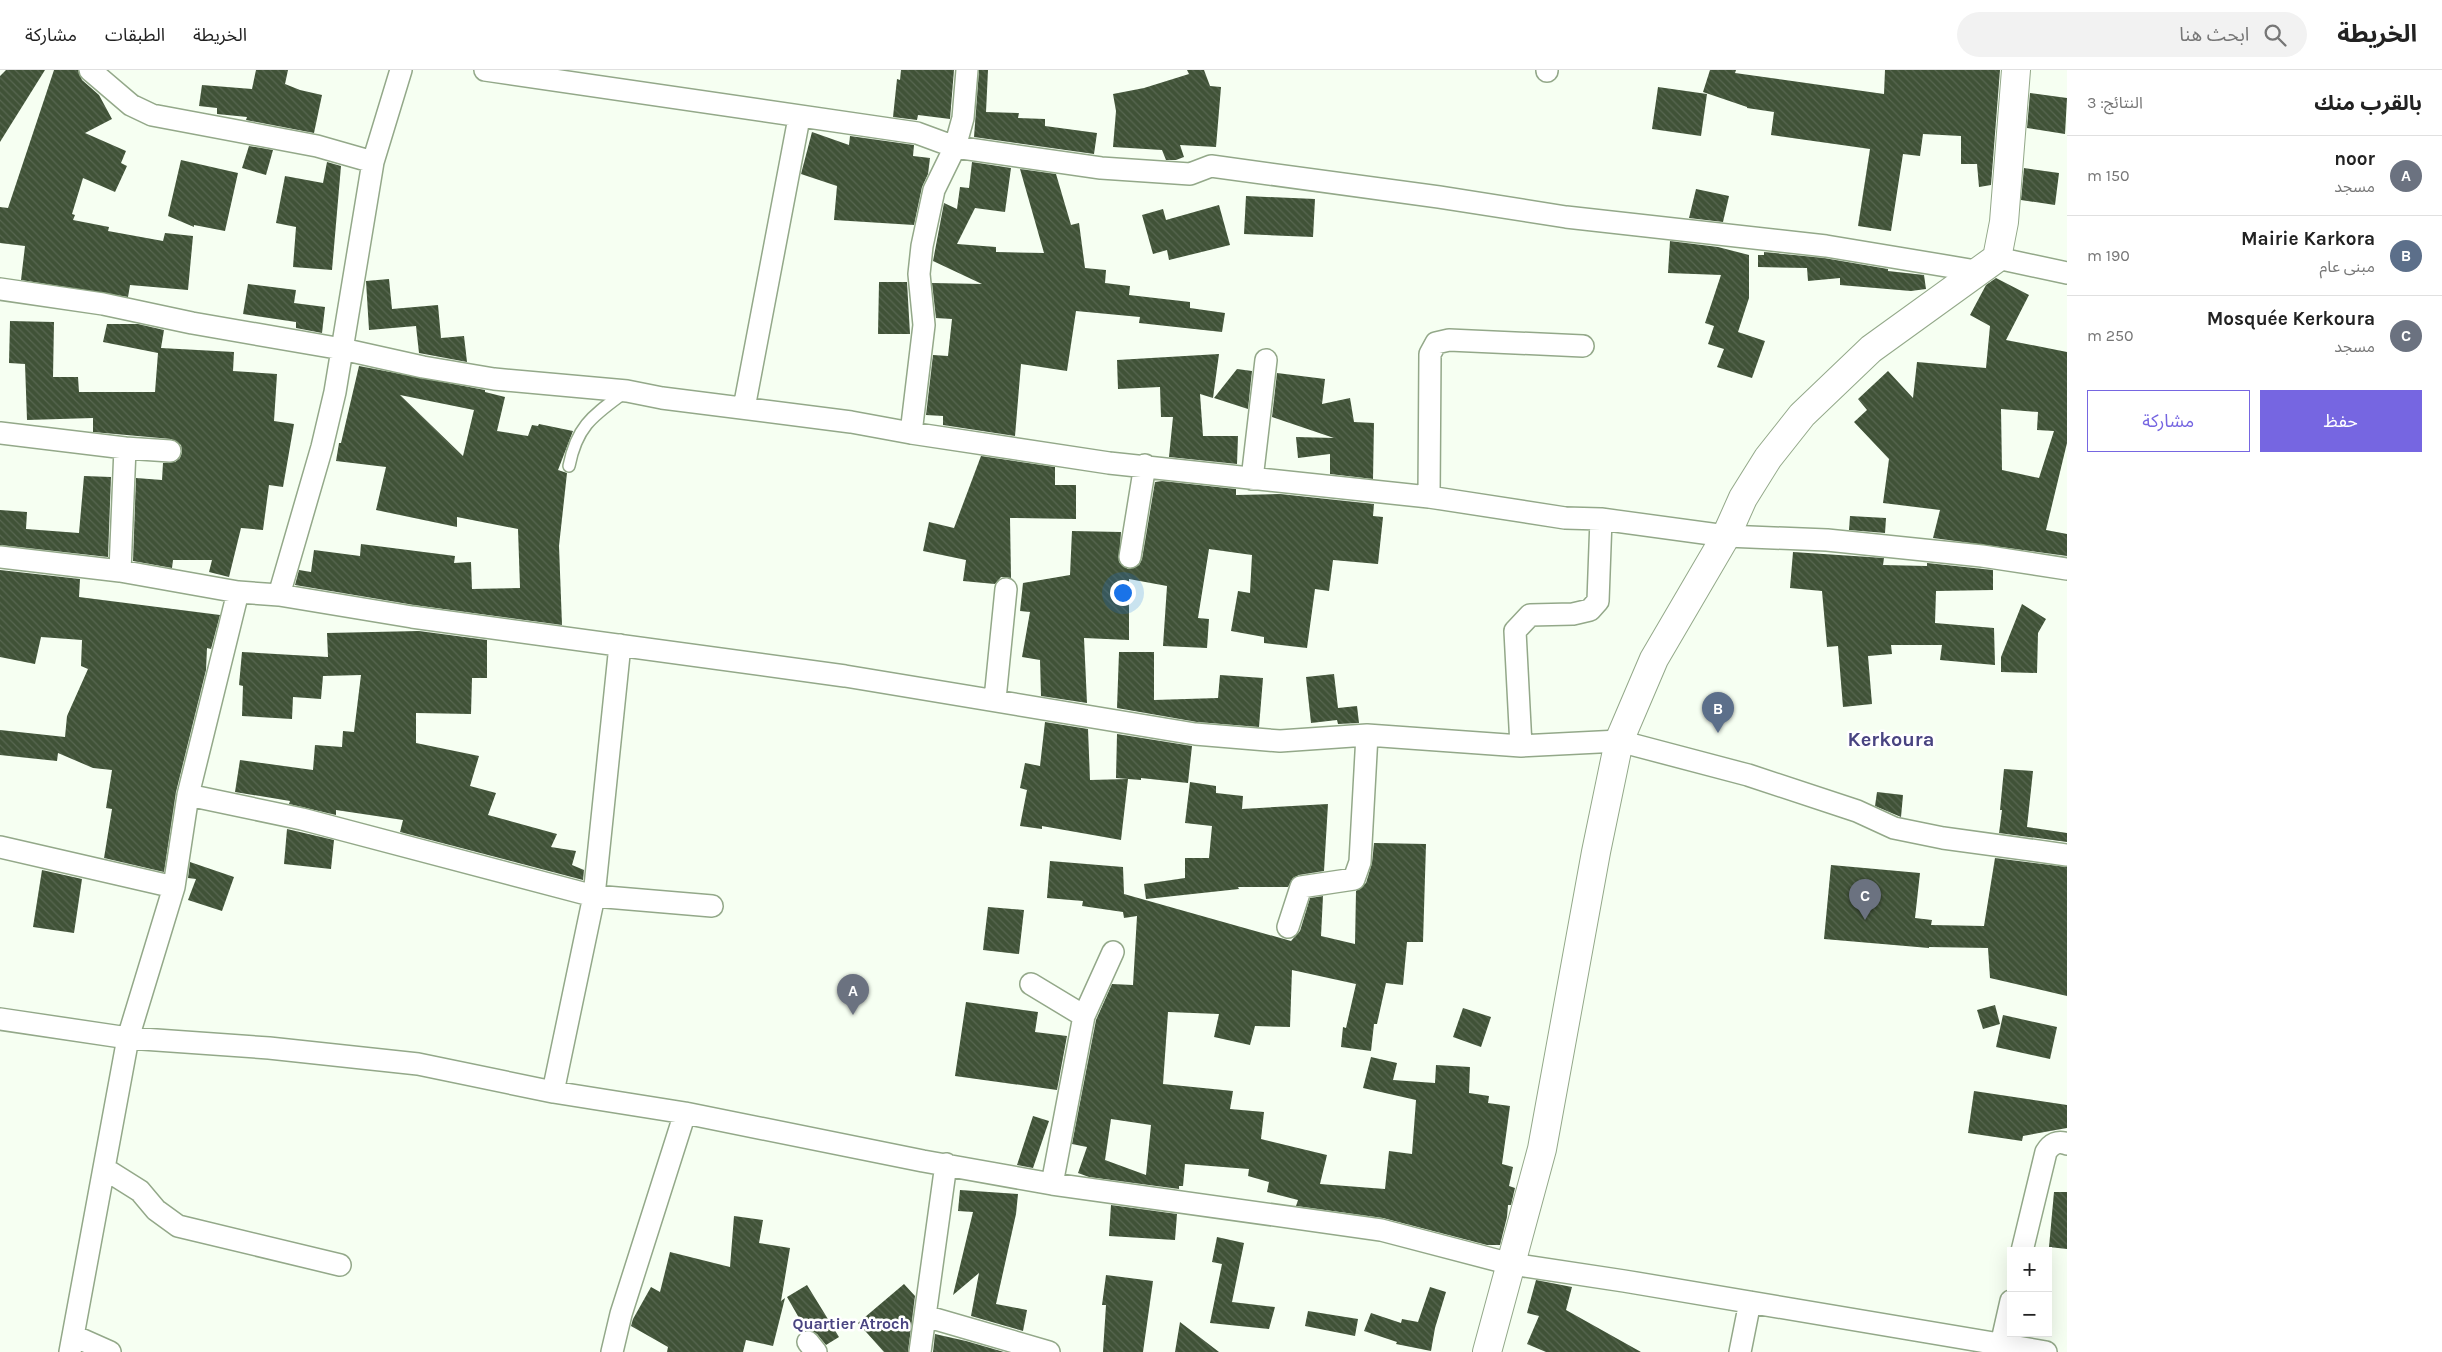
<!DOCTYPE html>
<html lang="ar">
<meta charset="utf-8">
<style>
body{margin:0;font-family:Karla,"Noto Sans Arabic",sans-serif;background:#f2f2f2;color:#222;direction:rtl}
.controls{position:absolute;right:15px;bottom:15px;display:grid;overflow:hidden;border-radius:0px;box-shadow:0 5px 20px #0002}
.controls button{width:45px;height:45px;display:grid;place-items:center;padding:0;border:0;border-bottom:1px solid #e0e0e0;background:#fff;color:#222;font:25px sans-serif}
.you{position:absolute;left:1122px;top:522px;width:18px;height:18px;margin:-12px;border:4px solid #fff;border-radius:50%;background:#1a73e8;box-shadow:0 0 0 8px #1a73e833}
.badge{display:grid;place-items:center;width:32px;height:32px;border-radius:50%;background:#7666e1;color:#fff;font-size:16px;font-weight:700}
.pin{position:absolute;translate:-50% -41px;filter:drop-shadow(0 1px 2px #0008)}
.pin::after{content:'';position:absolute;top:26px;width:18px;height:15px;background:inherit;clip-path:polygon(0 0,100% 0,50% 100%)}
.list{margin:0;padding:0;list-style:none}
h2{display:flex;justify-content:space-between;align-items:center;height:65px;margin:0;padding:0 20px;font-size:21px}
h2 small{font-size:16px;font-weight:400;color:#767676}
.list li{display:grid;grid-template-columns:32px 1fr auto;gap:15px;align-items:center;box-sizing:border-box;height:80px;padding:0 20px;border-top:1px solid #e0e0e0}
.list b{display:block;font-size:19px;white-space:nowrap}
.list p{margin:0;font-size:16px;white-space:nowrap;color:#767676}
.list em{font-size:16px;font-style:normal;color:#767676}
.actions{display:flex;gap:10px;padding:15px 20px}
.actions a{flex:1;padding:11px 0;border:1px solid #7666e1;border-radius:0px;text-align:center;font-size:18px;color:#7666e1}
.actions .main{background:#7666e1;color:#fff}
.icon{flex:none;width:28px;height:28px;fill:none;stroke:currentColor;stroke-width:2;stroke-linecap:round;stroke-linejoin:round}
.map{position:relative;flex:none;width:2067px;height:1282px;overflow:hidden;direction:ltr}
header{display:flex;align-items:center;gap:30px;box-sizing:border-box;height:70px;padding:0 25px;background:#fff;border-bottom:1px solid #e0e0e0}
header strong{font-size:24px}
nav{display:flex;gap:28px;margin-inline-start:auto;font-size:18px}
.search{width:350px;height:45px;background:#f2f2f2;display:flex;align-items:center;gap:12px;box-sizing:border-box;padding:0 18px;border-radius:28px;color:#767676;font-size:19px}
main{display:flex}
aside{flex:1;background:#fff}
.map>svg:first-child{display:block}
</style>
<header>
<strong>الخريطة</strong>
<div class="search"><svg class="icon" aria-label="search" viewBox="0 0 24 24"><circle cx="10" cy="10" r="6"/><path d="M15 15l6 6"/></svg>ابحث هنا</div>
<nav><a>الخريطة</a><a>الطبقات</a><a>مشاركة</a></nav>
</header>
<main>
<aside>
<h2>بالقرب منك<small>النتائج: 3</small></h2>
<ul class="list">
<li><span class="badge" style="background:#6b7280">A</span><div><b>noor</b><p>مسجد</p></div><em>150 m</em></li>
<li><span class="badge" style="background:#5c6f8a">B</span><div><b>Mairie Karkora</b><p>مبنى عام</p></div><em>190 m</em></li>
<li><span class="badge" style="background:#6b7280">C</span><div><b>Mosquée Kerkoura</b><p>مسجد</p></div><em>250 m</em></li>
</ul>
<div class="actions"><a class="main">حفظ</a><a>مشاركة</a></div>
</aside>
<div class="map">
<svg width="2067" height="1282" viewBox="0 0 2067 1282">
<defs>
<pattern id="building-back-hatch" width="6" height="6" patternUnits="userSpaceOnUse" patternTransform="scale(1.25)"><rect width="6" height="6" fill="#405237"/><path d="M-1 5l2 2M0 0l6 6M5-1l2 2" fill="none" stroke="#586751"/></pattern>
</defs>
<rect width="100%" height="100%" fill="#f6fff2"/>
<path fill="url(#building-back-hatch)" fill-rule="evenodd" d="M 6,0 L 45,0 L 0,72 L 0,6 Z
M 54,0 L 78,0 L 82,10 L 99,25 L 112,49 L 85,63 L 126,81 L 121,93 L 127,96 L 115,122 L 83,108 L 72,144 L 75,145 L 73,150 L 109,157 L 108,161 L 163,171 L 165,163 L 193,166 L 188,220 L 130,215 L 128,227 L 21,210 L 25,176 L 0,173 L 0,137 L 8,138 Z
M 256,0 L 288,0 L 285,14 L 300,20 L 322,25 L 314,63 L 246,50 L 247,47 L 217,44 L 217,38 L 199,36 L 202,15 L 252,19 Z
M 901,0 L 954,0 L 950,49 L 918,45 L 917,50 L 893,47 L 897,9 L 900,10 Z
M 979,0 L 988,0 L 986,42 L 1019,43 L 1018,48 L 1045,49 L 1045,56 L 1097,63 L 1094,84 L 974,67 Z
M 1187,0 L 1204,0 L 1210,16 L 1221,17 L 1216,77 L 1180,75 L 1184,87 L 1176,90 L 1166,90 L 1162,80 L 1113,77 L 1116,41 L 1113,24 L 1144,18 L 1189,4 Z
M 1710,0 L 1736,0 L 1735,3 L 1884,24 L 1885,0 L 2000,0 L 1991,115 L 1979,117 L 1977,94 L 1961,94 L 1961,66 L 1923,64 L 1920,86 L 1903,84 L 1891,161 L 1858,156 L 1870,79 L 1771,65 L 1774,42 L 1747,38 L 1747,37 L 1703,22 Z
M 1658,17 L 1707,24 L 1701,66 L 1652,59 Z
M 2030,23 L 2067,28 L 2065,64 L 2027,58 Z
M 812,62 L 849,75 L 850,66 L 914,75 L 913,86 L 930,88 L 928,104 L 922,117 L 914,155 L 834,150 L 837,116 L 801,104 Z
M 249,76 L 273,80 L 266,105 L 242,98 Z
M 181,90 L 238,103 L 225,161 L 194,155 L 194,157 L 168,146 Z
M 327,92 L 341,96 L 332,200 L 293,197 L 296,157 L 276,153 L 285,106 L 323,113 Z
M 972,92 L 1011,98 L 1005,142 L 975,138 L 957,174 L 996,177 L 996,182 L 1044,183 L 1020,99 L 1056,104 L 1071,155 L 1079,153 L 1085,198 L 1106,200 L 1105,213 L 1130,216 L 1129,225 L 1190,232 L 1190,238 L 1225,243 L 1222,262 L 1139,253 L 1140,247 L 1076,241 L 1067,301 L 1021,294 L 1015,366 L 943,355 L 943,346 L 926,345 L 933,285 L 948,286 L 952,249 L 936,248 L 932,213 L 982,214 L 933,191 L 944,133 L 957,139 L 960,117 L 969,118 Z
M 2024,98 L 2059,103 L 2055,135 L 2021,130 Z
M 1696,119 L 1729,126 L 1723,152 L 1689,148 Z
M 1246,126 L 1315,129 L 1313,167 L 1244,164 Z
M 1219,135 L 1230,175 L 1169,190 L 1167,180 L 1153,184 L 1142,145 L 1163,139 L 1166,150 Z
M 1670,171 L 1718,177 L 1749,185 L 1749,228 L 1738,262 L 1765,271 L 1752,308 L 1717,297 L 1724,279 L 1708,274 L 1714,256 L 1705,253 L 1721,205 L 1668,203 Z
M 1764,182 L 1824,188 L 1888,199 L 1888,201 L 1924,205 L 1926,219 L 1911,221 L 1840,215 L 1840,208 L 1808,211 L 1807,198 L 1758,197 L 1758,185 L 1764,185 Z
M 1996,208 L 2029,225 L 2006,270 L 2067,282 L 2067,373 L 2046,460 L 2067,464 L 2067,486 L 1933,468 L 1940,440 L 1883,433 L 1889,389 L 1854,352 L 1867,340 L 1858,329 L 1888,301 L 1913,328 L 1917,292 L 1986,298 L 1990,256 L 1970,245 L 1986,215 ZM 2001,339 L 2038,342 L 2037,360 L 2054,361 L 2039,408 L 2002,400 Z
M 389,209 L 392,239 L 438,235 L 441,268 L 464,266 L 467,292 L 419,283 L 416,256 L 369,260 L 366,211 Z
M 879,212 L 907,212 L 910,264 L 878,264 Z
M 248,214 L 296,220 L 294,233 L 325,237 L 322,263 L 296,258 L 296,252 L 243,244 Z
M 10,251 L 54,252 L 53,307 L 78,307 L 79,322 L 155,322 L 158,283 L 103,272 L 107,254 L 138,254 L 164,260 L 161,278 L 234,282 L 233,301 L 277,304 L 274,351 L 294,354 L 283,417 L 269,415 L 263,460 L 241,458 L 229,507 L 209,502 L 212,490 L 173,490 L 172,498 L 133,491 L 136,408 L 162,410 L 163,393 L 175,392 L 180,388 L 182,382 L 181,375 L 171,369 L 93,362 L 93,348 L 27,350 L 25,294 L 9,293 Z
M 1219,284 L 1213,328 L 1200,324 L 1203,366 L 1238,366 L 1237,394 L 1169,387 L 1173,347 L 1161,347 L 1160,317 L 1118,319 L 1117,290 Z
M 359,296 L 485,320 L 485,322 L 505,327 L 497,361 L 528,366 L 532,355 L 538,356 L 539,354 L 573,361 L 558,400 L 567,403 L 559,476 L 562,555 L 414,535 L 295,515 L 299,500 L 311,502 L 314,480 L 360,486 L 361,474 L 455,486 L 454,493 L 471,492 L 472,519 L 520,518 L 518,459 L 457,447 L 457,457 L 376,440 L 386,397 L 336,391 L 339,373 L 341,373 ZM 400,325 L 474,340 L 463,386 Z
M 1237,299 L 1252,301 L 1248,339 L 1214,328 Z
M 1277,303 L 1325,309 L 1322,334 L 1350,328 L 1354,352 L 1374,353 L 1373,409 L 1330,404 L 1330,384 L 1298,388 L 1296,367 L 1334,368 L 1272,347 Z
M 981,386 L 1055,397 L 1055,415 L 1076,415 L 1076,449 L 1010,448 L 1011,508 L 1001,507 L 995,514 L 963,511 L 966,490 L 923,481 L 929,452 L 954,458 Z
M 84,406 L 111,407 L 108,487 L 0,475 L 0,440 L 27,442 L 26,459 L 79,463 Z
M 1162,411 L 1236,419 L 1236,425 L 1280,424 L 1374,434 L 1373,446 L 1383,447 L 1378,494 L 1333,490 L 1329,521 L 1315,519 L 1307,578 L 1264,573 L 1264,567 L 1231,561 L 1238,521 L 1250,523 L 1252,485 L 1209,479 L 1198,548 L 1209,549 L 1207,578 L 1163,576 L 1167,516 L 1129,509 L 1129,570 L 1084,568 L 1087,633 L 1041,626 L 1040,590 L 1022,587 L 1030,542 L 1020,541 L 1023,513 L 1070,505 L 1072,461 L 1121,462 L 1119,492 L 1128,499 L 1139,495 L 1142,489 L 1155,412 Z
M 1850,446 L 1886,448 L 1885,463 L 1849,460 Z
M 1793,482 L 1884,488 L 1883,495 L 1927,496 L 1927,493 L 1993,500 L 1993,520 L 1936,521 L 1935,553 L 1994,558 L 1995,595 L 1940,590 L 1942,575 L 1891,575 L 1892,584 L 1868,586 L 1872,634 L 1843,637 L 1838,576 L 1827,577 L 1822,521 L 1790,518 Z
M 0,500 L 80,509 L 79,527 L 220,545 L 211,579 L 207,578 L 206,600 L 176,722 L 164,802 L 104,788 L 112,739 L 106,738 L 112,700 L 93,698 L 58,683 L 57,691 L 0,685 L 0,660 L 65,667 L 67,646 L 88,599 L 81,596 L 82,570 L 41,567 L 35,594 L 0,587 Z
M 2022,534 L 2046,549 L 2038,563 L 2037,603 L 2001,602 L 2001,587 Z
M 419,561 L 487,570 L 487,608 L 472,608 L 471,644 L 416,643 L 416,673 L 479,686 L 470,716 L 496,723 L 488,745 L 557,764 L 551,777 L 576,781 L 572,795 L 584,800 L 583,810 L 400,762 L 403,750 L 336,740 L 336,745 L 289,734 L 290,731 L 235,722 L 240,690 L 313,700 L 315,675 L 342,677 L 343,661 L 354,662 L 361,605 L 323,606 L 321,629 L 293,627 L 292,649 L 242,646 L 243,616 L 239,615 L 242,582 L 328,587 L 327,563 Z
M 1119,582 L 1154,582 L 1154,630 L 1218,628 L 1220,605 L 1263,608 L 1259,657 L 1197,652 L 1117,638 Z
M 1334,604 L 1338,638 L 1357,636 L 1359,653 L 1338,654 L 1337,650 L 1311,653 L 1306,607 Z
M 1045,652 L 1088,659 L 1090,710 L 1128,709 L 1121,770 L 1042,756 L 1042,759 L 1020,756 L 1027,720 L 1020,718 L 1025,693 L 1040,696 Z
M 1117,664 L 1192,676 L 1188,713 L 1141,708 L 1141,710 L 1116,708 Z
M 2004,699 L 2033,701 L 2027,757 L 2067,763 L 2067,772 L 1999,763 L 2002,740 L 2000,740 Z
M 1190,712 L 1216,716 L 1216,723 L 1243,726 L 1242,739 L 1328,734 L 1324,801 L 1299,805 L 1293,808 L 1288,817 L 1238,817 L 1239,819 L 1146,829 L 1144,814 L 1185,808 L 1185,788 L 1209,788 L 1212,756 L 1185,753 Z
M 1877,722 L 1903,725 L 1901,747 L 1875,736 Z
M 287,759 L 334,770 L 331,799 L 284,794 Z
M 1374,773 L 1426,774 L 1423,872 L 1407,872 L 1403,915 L 1386,913 L 1377,954 L 1374,954 L 1371,981 L 1341,977 L 1343,957 L 1346,958 L 1356,914 L 1292,900 L 1290,957 L 1255,956 L 1250,975 L 1214,967 L 1219,944 L 1168,942 L 1163,1014 L 1233,1021 L 1230,1039 L 1264,1042 L 1261,1069 L 1327,1085 L 1320,1114 L 1385,1119 L 1389,1081 L 1412,1084 L 1416,1030 L 1363,1018 L 1371,987 L 1397,993 L 1393,1010 L 1435,1013 L 1436,995 L 1470,997 L 1469,1023 L 1489,1026 L 1488,1033 L 1510,1036 L 1502,1094 L 1513,1097 L 1509,1116 L 1515,1118 L 1511,1135 L 1508,1135 L 1507,1147 L 1500,1175 L 1487,1175 L 1383,1148 L 1296,1136 L 1298,1130 L 1267,1122 L 1269,1112 L 1248,1106 L 1249,1099 L 1185,1094 L 1183,1116 L 1179,1116 L 1179,1119 L 1089,1107 L 1078,1103 L 1087,1077 L 1072,1074 L 1096,950 L 1112,914 L 1133,915 L 1137,846 L 1124,848 L 1123,842 L 1082,836 L 1083,831 L 1047,828 L 1050,791 L 1123,797 L 1124,824 L 1291,871 L 1300,861 L 1310,828 L 1323,826 L 1321,866 L 1355,874 L 1356,821 L 1366,813 L 1372,793 ZM 1111,1049 L 1151,1055 L 1146,1105 L 1105,1090 Z
M 1995,788 L 2067,797 L 2067,926 L 1990,908 L 1988,878 L 1929,877 L 1929,878 L 1824,869 L 1831,795 L 1920,803 L 1915,848 L 1932,850 L 1931,855 L 1984,856 Z
M 190,792 L 234,807 L 222,841 L 188,830 L 196,809 L 188,808 Z
M 42,800 L 82,809 L 74,863 L 33,857 Z
M 988,837 L 1024,840 L 1019,884 L 983,880 Z
M 966,932 L 1038,942 L 1035,962 L 1067,966 L 1057,1020 L 955,1006 Z
M 1995,935 L 2000,954 L 1983,959 L 1977,940 Z
M 1463,938 L 1491,947 L 1481,977 L 1453,967 Z
M 2003,945 L 2057,957 L 2050,989 L 1996,977 Z
M 1974,1021 L 2067,1035 L 2067,1058 L 2023,1066 L 2022,1071 L 1968,1063 Z
M 1033,1046 L 1049,1051 L 1033,1098 L 1017,1095 Z
M 960,1120 L 1018,1124 L 1016,1144 L 996,1234 L 1027,1240 L 1023,1261 L 971,1246 L 979,1203 L 953,1225 L 973,1142 L 958,1141 Z
M 2054,1122 L 2067,1122 L 2067,1179 L 2049,1177 Z
M 1111,1135 L 1177,1144 L 1175,1170 L 1109,1166 Z
M 734,1146 L 763,1150 L 759,1173 L 790,1178 L 781,1231 L 785,1228 L 773,1276 L 746,1270 L 743,1282 L 667,1282 L 668,1277 L 631,1256 L 633,1249 L 651,1217 L 660,1222 L 670,1182 L 730,1197 Z
M 1217,1167 L 1244,1173 L 1232,1232 L 1275,1237 L 1269,1259 L 1210,1253 L 1222,1194 L 1212,1192 Z
M 1106,1205 L 1153,1211 L 1143,1282 L 1103,1282 L 1106,1235 L 1102,1235 Z
M 1536,1210 L 1572,1217 L 1566,1240 L 1641,1282 L 1546,1282 L 1527,1274 L 1539,1246 L 1527,1243 Z
M 904,1214 L 915,1226 L 908,1282 L 884,1282 L 858,1253 Z
M 807,1215 L 839,1267 L 826,1275 L 817,1264 L 806,1260 L 787,1227 Z
M 1430,1217 L 1446,1222 L 1435,1258 L 1431,1281 L 1396,1274 L 1397,1272 L 1364,1261 L 1371,1243 L 1401,1253 L 1402,1249 L 1418,1252 Z
M 1308,1241 L 1358,1249 L 1355,1266 L 1305,1256 Z
M 1180,1252 L 1219,1282 L 1175,1282 Z
M 935,1264 L 966,1271 L 1004,1282 L 933,1282 Z"/>
<g fill="none" stroke-linecap="round" stroke-linejoin="round">
<g stroke="#93a889" stroke-width="14">
<path id="service" d="M 569,396 C 577,355 594,345 625,322"/>
</g>
<g stroke="#93a889" stroke-width="24">
<path id="minor" d="M 90,0 L 131,35 L 152,45 L 317,76 L 373,92
M 485,0 L 917,63 L 955,77 L 1101,98 L 1190,104 L 1211,96 L 1439,127 L 1566,147 L 1826,176 L 1976,201
M 1547,1 L 1547,0
M 1997,188 L 2067,203
M 0,219 L 103,234 L 192,253 L 342,279 L 423,297 L 494,309 L 627,321 L 662,328 L 851,352 L 911,363 L 1109,393 L 1429,427 L 1565,448 L 1601,449 L 1726,466 L 1827,470 L 1982,486 L 2067,499
M 744,338 L 799,48
M 0,363 L 125,378 L 120,501
M 911,363 L 924,255 L 919,204 L 922,176 L 934,120 L 955,77 L 963,48 L 967,0
M 125,378 L 170,381
M 1252,409 L 1266,290
M 1429,427 L 1430,284 L 1436,273 L 1449,270 L 1583,276
M 0,487 L 120,501 L 238,522 L 279,525 L 412,547 L 845,606 L 1195,664 L 1280,671 L 1367,665 L 1521,676 L 1619,671 L 1748,705 L 1857,741 L 1894,758 L 1943,768 L 2067,785
M 1130,487 L 1145,395
M 279,525 L 322,377 L 335,322 L 373,92 L 401,0
M 995,629 L 1006,519
M 1521,676 L 1515,561 L 1530,545 L 1573,544 L 1590,540 L 1598,531 L 1601,449
M 188,725 L 302,749 L 594,826 L 712,836
M 0,777 L 174,817
M 1288,857 L 1301,817 L 1354,809 L 1360,792 L 1367,665
M 1031,914 L 1084,946
M 0,949 L 128,968 L 269,978 L 418,994 L 553,1022 L 685,1043 L 923,1091 L 1052,1114 L 1381,1160 L 1511,1194 L 1624,1211 L 2046,1282
M 553,1022 L 594,826 L 620,575
M 105,1099 L 140,1121 L 156,1140 L 178,1156 L 340,1195
M 1052,1114 L 1084,946 L 1113,882
M 2022,1181 L 2046,1082 C 2051,1074 2058,1070 2067,1074
M 925,1246 L 1049,1282
M 74,1266 L 110,1282
M 808,1272 L 816,1282
M 2001,1275 L 2011,1231
M 70,1282 L 128,968 L 174,817 L 188,725 L 238,522
M 612,1282 L 621,1244 L 685,1043
M 920,1282 L 946,1094
M 1740,1282 L 1750,1232"/>
</g>
<g stroke="#93a889" stroke-width="30">
<path id="secondary" d="M 1487,1282 L 1542,1079 L 1596,782 L 1619,671 L 1654,589 L 1726,466 L 1743,428 L 1768,388 L 1802,345 L 1871,279 L 1997,188 L 2004,152 L 2016,0"/>
</g>
<use href="#service" stroke="#fff" stroke-width="11"/>
<use href="#minor" stroke="#fff" stroke-width="21"/>
<use href="#secondary" stroke="#fff" stroke-width="28"/>
</g>
<g text-anchor="middle" stroke-width="5" stroke-linejoin="round" paint-order="stroke">
<g font-size="16" font-weight="bold" fill="#494481" stroke="#fff">
<text x="851" y="1259">Quartier Atroch</text>
</g>
<g font-size="20" font-weight="bold" fill="#494481" stroke="#fff">
<text x="1891" y="676">Kerkoura</text>
</g>
</g>
</svg>
<div class="controls">
<button>+</button>
<button>−</button>
</div>
<div class="you"></div>
<div class="pin badge" style="left:853px;top:945px;background:#6b7280">A</div>
<div class="pin badge" style="left:1718px;top:663px;background:#5c6f8a">B</div>
<div class="pin badge" style="left:1865px;top:850px;background:#6b7280">C</div>
</div>
</main>
